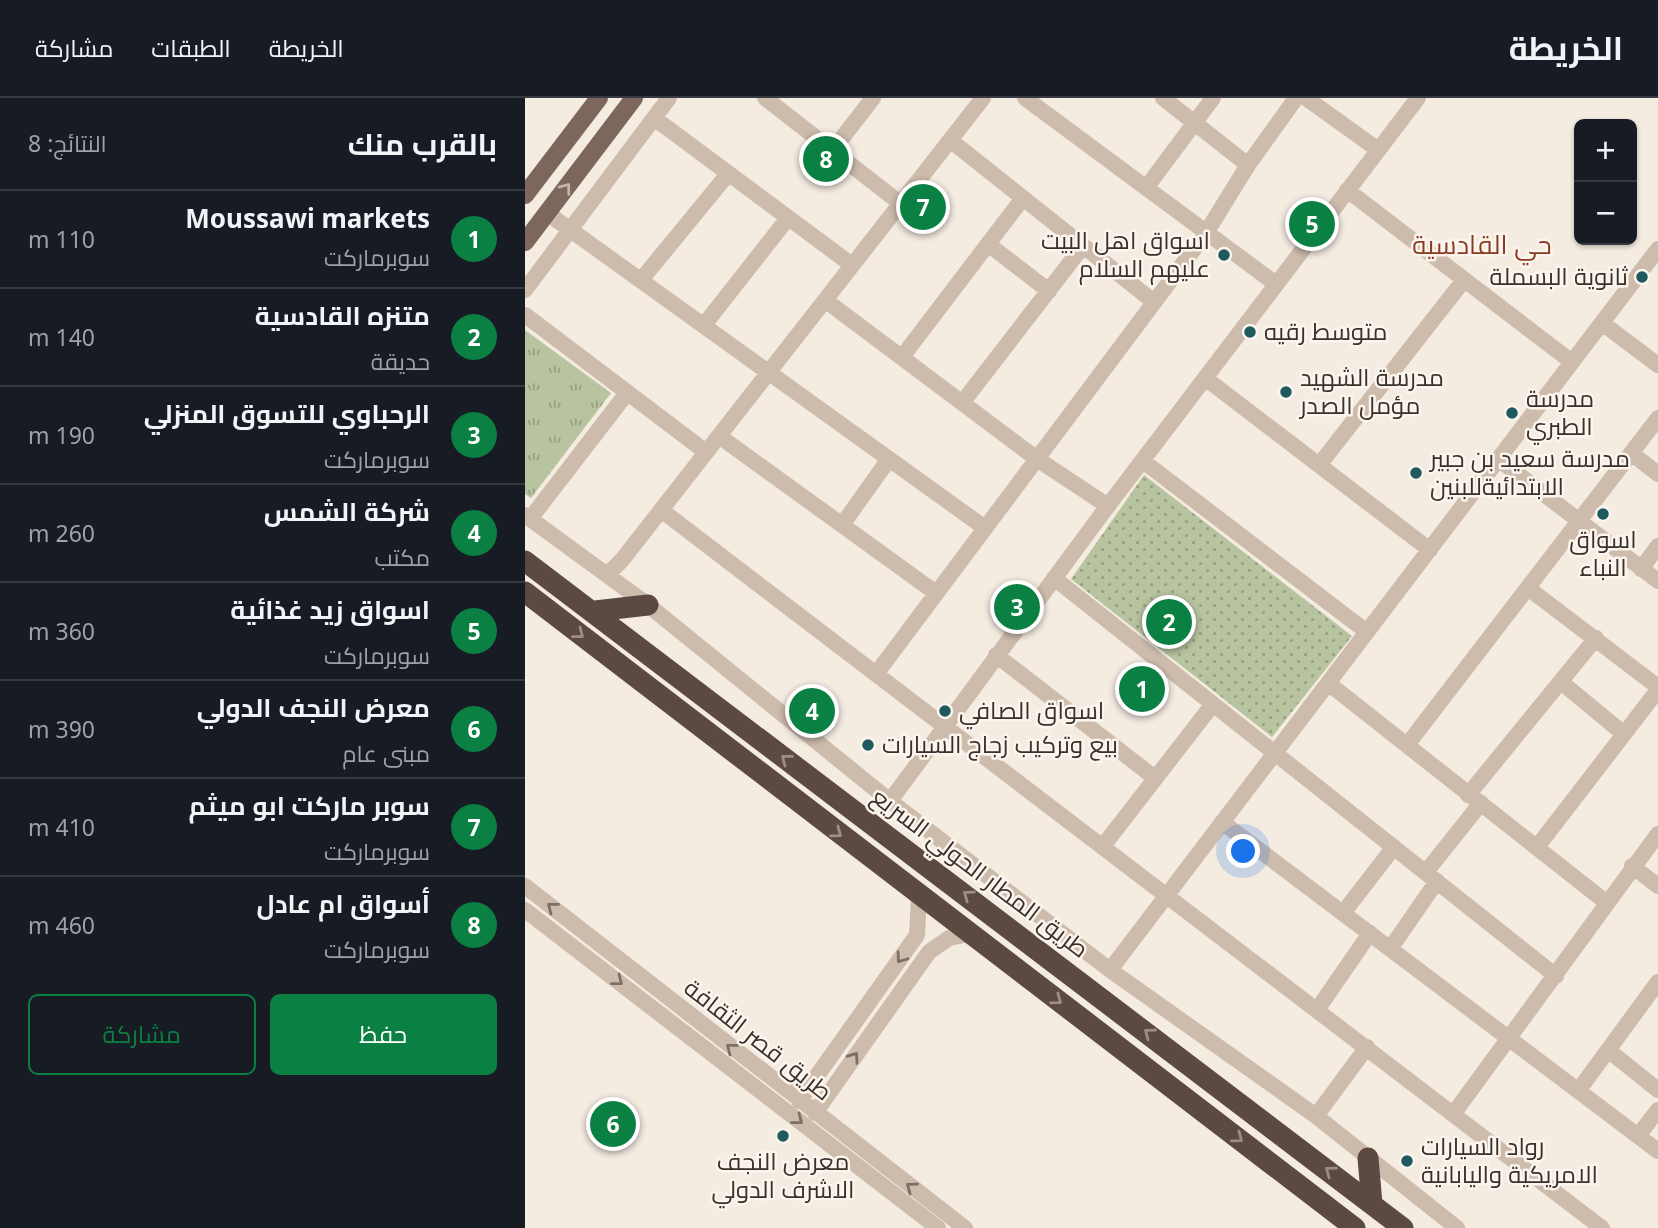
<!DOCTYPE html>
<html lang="ar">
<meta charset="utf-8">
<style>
body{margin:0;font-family:"Noto Sans",Cairo,sans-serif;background:#242831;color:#f1f3f6;direction:rtl}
.controls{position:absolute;right:21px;top:21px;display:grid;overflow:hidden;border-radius:10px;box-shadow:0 2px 5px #0004}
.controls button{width:63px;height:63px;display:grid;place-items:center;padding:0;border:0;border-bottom:2px solid #363941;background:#171b24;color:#f1f3f6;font:35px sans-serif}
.you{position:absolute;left:719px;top:754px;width:24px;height:24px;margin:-18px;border:5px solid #fff;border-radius:50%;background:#1a73e8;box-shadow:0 0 0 10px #1a73e833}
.badge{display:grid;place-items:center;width:46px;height:46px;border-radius:50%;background:#0b8043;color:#fff;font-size:23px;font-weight:700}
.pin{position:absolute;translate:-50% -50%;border:4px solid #fff;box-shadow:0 2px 7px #0006}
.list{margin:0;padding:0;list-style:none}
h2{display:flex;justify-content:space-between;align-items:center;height:91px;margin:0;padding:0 28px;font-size:30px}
h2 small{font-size:23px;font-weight:400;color:#9ea1a6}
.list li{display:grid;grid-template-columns:46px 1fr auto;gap:21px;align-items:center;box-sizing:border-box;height:98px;padding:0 28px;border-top:2px solid #363941}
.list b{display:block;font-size:26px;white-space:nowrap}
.list p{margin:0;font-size:23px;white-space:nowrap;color:#9ea1a6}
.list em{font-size:23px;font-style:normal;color:#9ea1a6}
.actions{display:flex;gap:14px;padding:21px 28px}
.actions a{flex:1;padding:16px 0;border:2px solid #0b8043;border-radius:10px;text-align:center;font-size:24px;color:#0b8043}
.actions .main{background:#0b8043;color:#fff}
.map{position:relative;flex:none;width:1133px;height:1130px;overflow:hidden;direction:ltr}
header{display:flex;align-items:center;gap:42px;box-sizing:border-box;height:98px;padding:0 35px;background:#171b24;border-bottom:2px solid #363941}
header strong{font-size:33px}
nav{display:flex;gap:38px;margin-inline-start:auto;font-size:24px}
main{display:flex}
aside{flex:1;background:#171b24}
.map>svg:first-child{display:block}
</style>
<header>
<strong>الخريطة</strong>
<nav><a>الخريطة</a><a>الطبقات</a><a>مشاركة</a></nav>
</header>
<main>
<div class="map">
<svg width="1133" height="1130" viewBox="0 0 1133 1130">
<defs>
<pattern id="grass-tufts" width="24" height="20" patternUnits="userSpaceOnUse" patternTransform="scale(1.75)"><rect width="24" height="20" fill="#b8c4a0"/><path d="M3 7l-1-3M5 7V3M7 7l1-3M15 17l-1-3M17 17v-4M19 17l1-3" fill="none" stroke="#97a083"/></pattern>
<pattern id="garden-dots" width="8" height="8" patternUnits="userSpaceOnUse" patternTransform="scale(1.75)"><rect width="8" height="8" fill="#b8c4a0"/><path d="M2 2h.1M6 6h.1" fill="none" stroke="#97a083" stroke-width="1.8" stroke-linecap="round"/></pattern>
</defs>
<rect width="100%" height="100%" fill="#f4ebe1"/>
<path fill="url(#grass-tufts)" d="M 0,232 L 86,295 L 6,400 L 0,396 Z"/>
<path fill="url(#garden-dots)" d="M 619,377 L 827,538 L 747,639 L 546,481 Z"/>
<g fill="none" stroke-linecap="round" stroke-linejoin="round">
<path stroke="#cdbbac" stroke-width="16" d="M 240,0 L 375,105
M 500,0 L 751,186
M 638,0 L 723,67
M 781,0 L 852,51
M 129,20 L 327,167
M 425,42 L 629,204
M 307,53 L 348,0
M 621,90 L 688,0
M 822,92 L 1047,264
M 22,115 L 460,430
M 463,146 L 524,193
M 116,182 L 203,76
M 0,192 L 144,0
M 300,202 L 512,361 L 583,408
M 0,217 L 181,354
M 1077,225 L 1133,267
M 179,227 L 263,120
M 377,259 L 498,100
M 680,280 L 905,452
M 437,305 L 558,148
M 194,338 L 411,495
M 1106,355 L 1133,376
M 973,361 L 1133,483
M 618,363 L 842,534
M 794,367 L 939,182
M 136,412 L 1077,1130
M 0,417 L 123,507 L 365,703 L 585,872 L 791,1018 L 932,1130
M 5,421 L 102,295
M 317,427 L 364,361
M 1116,471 L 1133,448
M 82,477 L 97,462 L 458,0
M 529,480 L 1031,878
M 1003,490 L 1133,589
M 471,557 L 630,680
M 351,576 L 681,135 L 723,67 L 771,0
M 1036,584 L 1099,636
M 803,585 L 1082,805
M 882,647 L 1133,320
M 943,697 L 1071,540
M 365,703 L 576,417 L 893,0
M 697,724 L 1133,1053
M 578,748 L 688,606
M 1012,749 L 1133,592
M 1107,768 L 1133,788
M 901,774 L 956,705
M 0,788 L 440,1130
M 0,812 L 413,1130
M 818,815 L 869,749
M 865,851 L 912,783
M 585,872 L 1133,151
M 792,912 L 845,835
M 1083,952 L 1133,992
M 1053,993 L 1133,884
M 274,1003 L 392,837 L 394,797
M 290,1015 L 404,854 L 424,840 L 445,836
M 929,1015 L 1133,736
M 791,1018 L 842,949
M 1113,1038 L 1133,1012"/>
<path stroke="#7d675c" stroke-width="18" d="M 0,97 L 74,0
M 0,144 L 109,0"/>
<path stroke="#5c4a42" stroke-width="21" d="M 0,463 L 878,1130
M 0,494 L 830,1130
M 70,513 L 123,507
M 843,1060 L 847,1106"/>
</g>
<defs><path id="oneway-chevron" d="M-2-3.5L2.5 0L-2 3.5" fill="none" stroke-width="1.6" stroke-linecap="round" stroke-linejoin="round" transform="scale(1.75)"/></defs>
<use stroke="#c2b5ac" href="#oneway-chevron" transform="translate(41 90) rotate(-53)"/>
<g stroke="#9c8e87">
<use href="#oneway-chevron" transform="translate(54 536) rotate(38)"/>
<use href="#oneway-chevron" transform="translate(261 661) rotate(-142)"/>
<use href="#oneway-chevron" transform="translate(312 735) rotate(37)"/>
<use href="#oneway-chevron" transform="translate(443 797) rotate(-144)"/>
<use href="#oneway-chevron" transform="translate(532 902) rotate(37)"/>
<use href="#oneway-chevron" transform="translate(624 935) rotate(-143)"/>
<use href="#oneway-chevron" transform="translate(713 1040) rotate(37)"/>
<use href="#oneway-chevron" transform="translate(805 1073) rotate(-143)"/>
</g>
<g stroke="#7d6f65">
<use href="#oneway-chevron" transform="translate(27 809) rotate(-142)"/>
<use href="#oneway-chevron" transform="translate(376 860) rotate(126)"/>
<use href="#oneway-chevron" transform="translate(93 883) rotate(38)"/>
<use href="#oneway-chevron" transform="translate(206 950) rotate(-142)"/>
<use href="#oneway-chevron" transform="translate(329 959) rotate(-55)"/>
<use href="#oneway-chevron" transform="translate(273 1022) rotate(38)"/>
<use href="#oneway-chevron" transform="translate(386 1089) rotate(-143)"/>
</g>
<g fill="#1f5a5e" stroke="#fbf5ee" stroke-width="2.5">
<circle cx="699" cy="157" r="7"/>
<circle cx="1117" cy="179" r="7"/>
<circle cx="725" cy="234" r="7"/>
<circle cx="761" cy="294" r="7"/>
<circle cx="987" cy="315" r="7"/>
<circle cx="891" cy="375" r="7"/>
<circle cx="1078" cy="416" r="7"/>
<circle cx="420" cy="613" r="7"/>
<circle cx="343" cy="647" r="7"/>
<circle cx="258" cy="1038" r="7"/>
<circle cx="882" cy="1063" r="7"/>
</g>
<g text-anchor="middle" stroke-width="5" stroke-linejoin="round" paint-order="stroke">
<g font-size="24" fill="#3b302b" stroke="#fbf5ee" text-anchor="start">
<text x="685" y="151" text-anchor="end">اسواق اهل البيت<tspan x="685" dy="28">عليهم السلام</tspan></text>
<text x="1103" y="187" text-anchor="end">ثانوية البسملة</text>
<text x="739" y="242">متوسط رقيه</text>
<text x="775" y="288">مدرسة الشهيد<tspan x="775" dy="28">مؤمل الصدر</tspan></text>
<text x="1001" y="309">مدرسة<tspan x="1001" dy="28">الطبري</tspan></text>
<text x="905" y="369">مدرسة سعيد بن جبير<tspan x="905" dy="28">الابتدائيةللبنين</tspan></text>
<text x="1078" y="450" text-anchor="middle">اسواق<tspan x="1078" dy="28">النباء</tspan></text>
<text x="434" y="621">اسواق الصافي</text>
<text x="357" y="655">بيع وتركيب زجاج السيارات</text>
<text x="896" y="1057">رواد السيارات<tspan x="896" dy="28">الامريكية واليابانية</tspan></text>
<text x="258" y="1072" text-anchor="middle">معرض النجف<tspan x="258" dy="28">الاشرف الدولي</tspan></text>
</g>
<g font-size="24" fill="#3b302b" stroke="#fbf5ee">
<text transform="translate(455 775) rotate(37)" y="8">طريق المطار الحولي السريع</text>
<text transform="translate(233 942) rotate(38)" y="8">طريق قصر الثقافة</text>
</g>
<g font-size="26" fill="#8c3b22" stroke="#fbf5ee">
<text x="957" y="156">حي القادسية</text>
</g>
</g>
</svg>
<div class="controls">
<button>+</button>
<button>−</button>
</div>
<div class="you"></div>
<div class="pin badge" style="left:617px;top:591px">1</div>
<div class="pin badge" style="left:644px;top:524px">2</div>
<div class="pin badge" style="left:492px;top:509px">3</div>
<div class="pin badge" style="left:287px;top:613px">4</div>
<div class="pin badge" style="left:787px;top:126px">5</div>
<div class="pin badge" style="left:88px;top:1026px">6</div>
<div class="pin badge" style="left:398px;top:109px">7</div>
<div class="pin badge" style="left:301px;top:61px">8</div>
</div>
<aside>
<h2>بالقرب منك<small>النتائج: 8</small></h2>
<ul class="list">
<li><span class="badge">1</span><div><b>Moussawi markets</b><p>سوبرماركت</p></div><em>110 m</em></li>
<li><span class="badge">2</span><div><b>متنزه القادسية</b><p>حديقة</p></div><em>140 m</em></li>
<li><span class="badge">3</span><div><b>الرحباوي للتسوق المنزلي</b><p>سوبرماركت</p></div><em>190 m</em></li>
<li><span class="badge">4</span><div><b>شركة الشمس</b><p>مكتب</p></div><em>260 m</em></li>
<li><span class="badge">5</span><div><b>اسواق زيد غذائية</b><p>سوبرماركت</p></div><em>360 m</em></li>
<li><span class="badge">6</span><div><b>معرض النجف الدولي</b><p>مبنى عام</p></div><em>390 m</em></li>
<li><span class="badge">7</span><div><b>سوبر ماركت ابو ميثم</b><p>سوبرماركت</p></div><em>410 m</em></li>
<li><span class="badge">8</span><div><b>أسواق ام عادل</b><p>سوبرماركت</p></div><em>460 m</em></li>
</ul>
<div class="actions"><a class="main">حفظ</a><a>مشاركة</a></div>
</aside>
</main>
